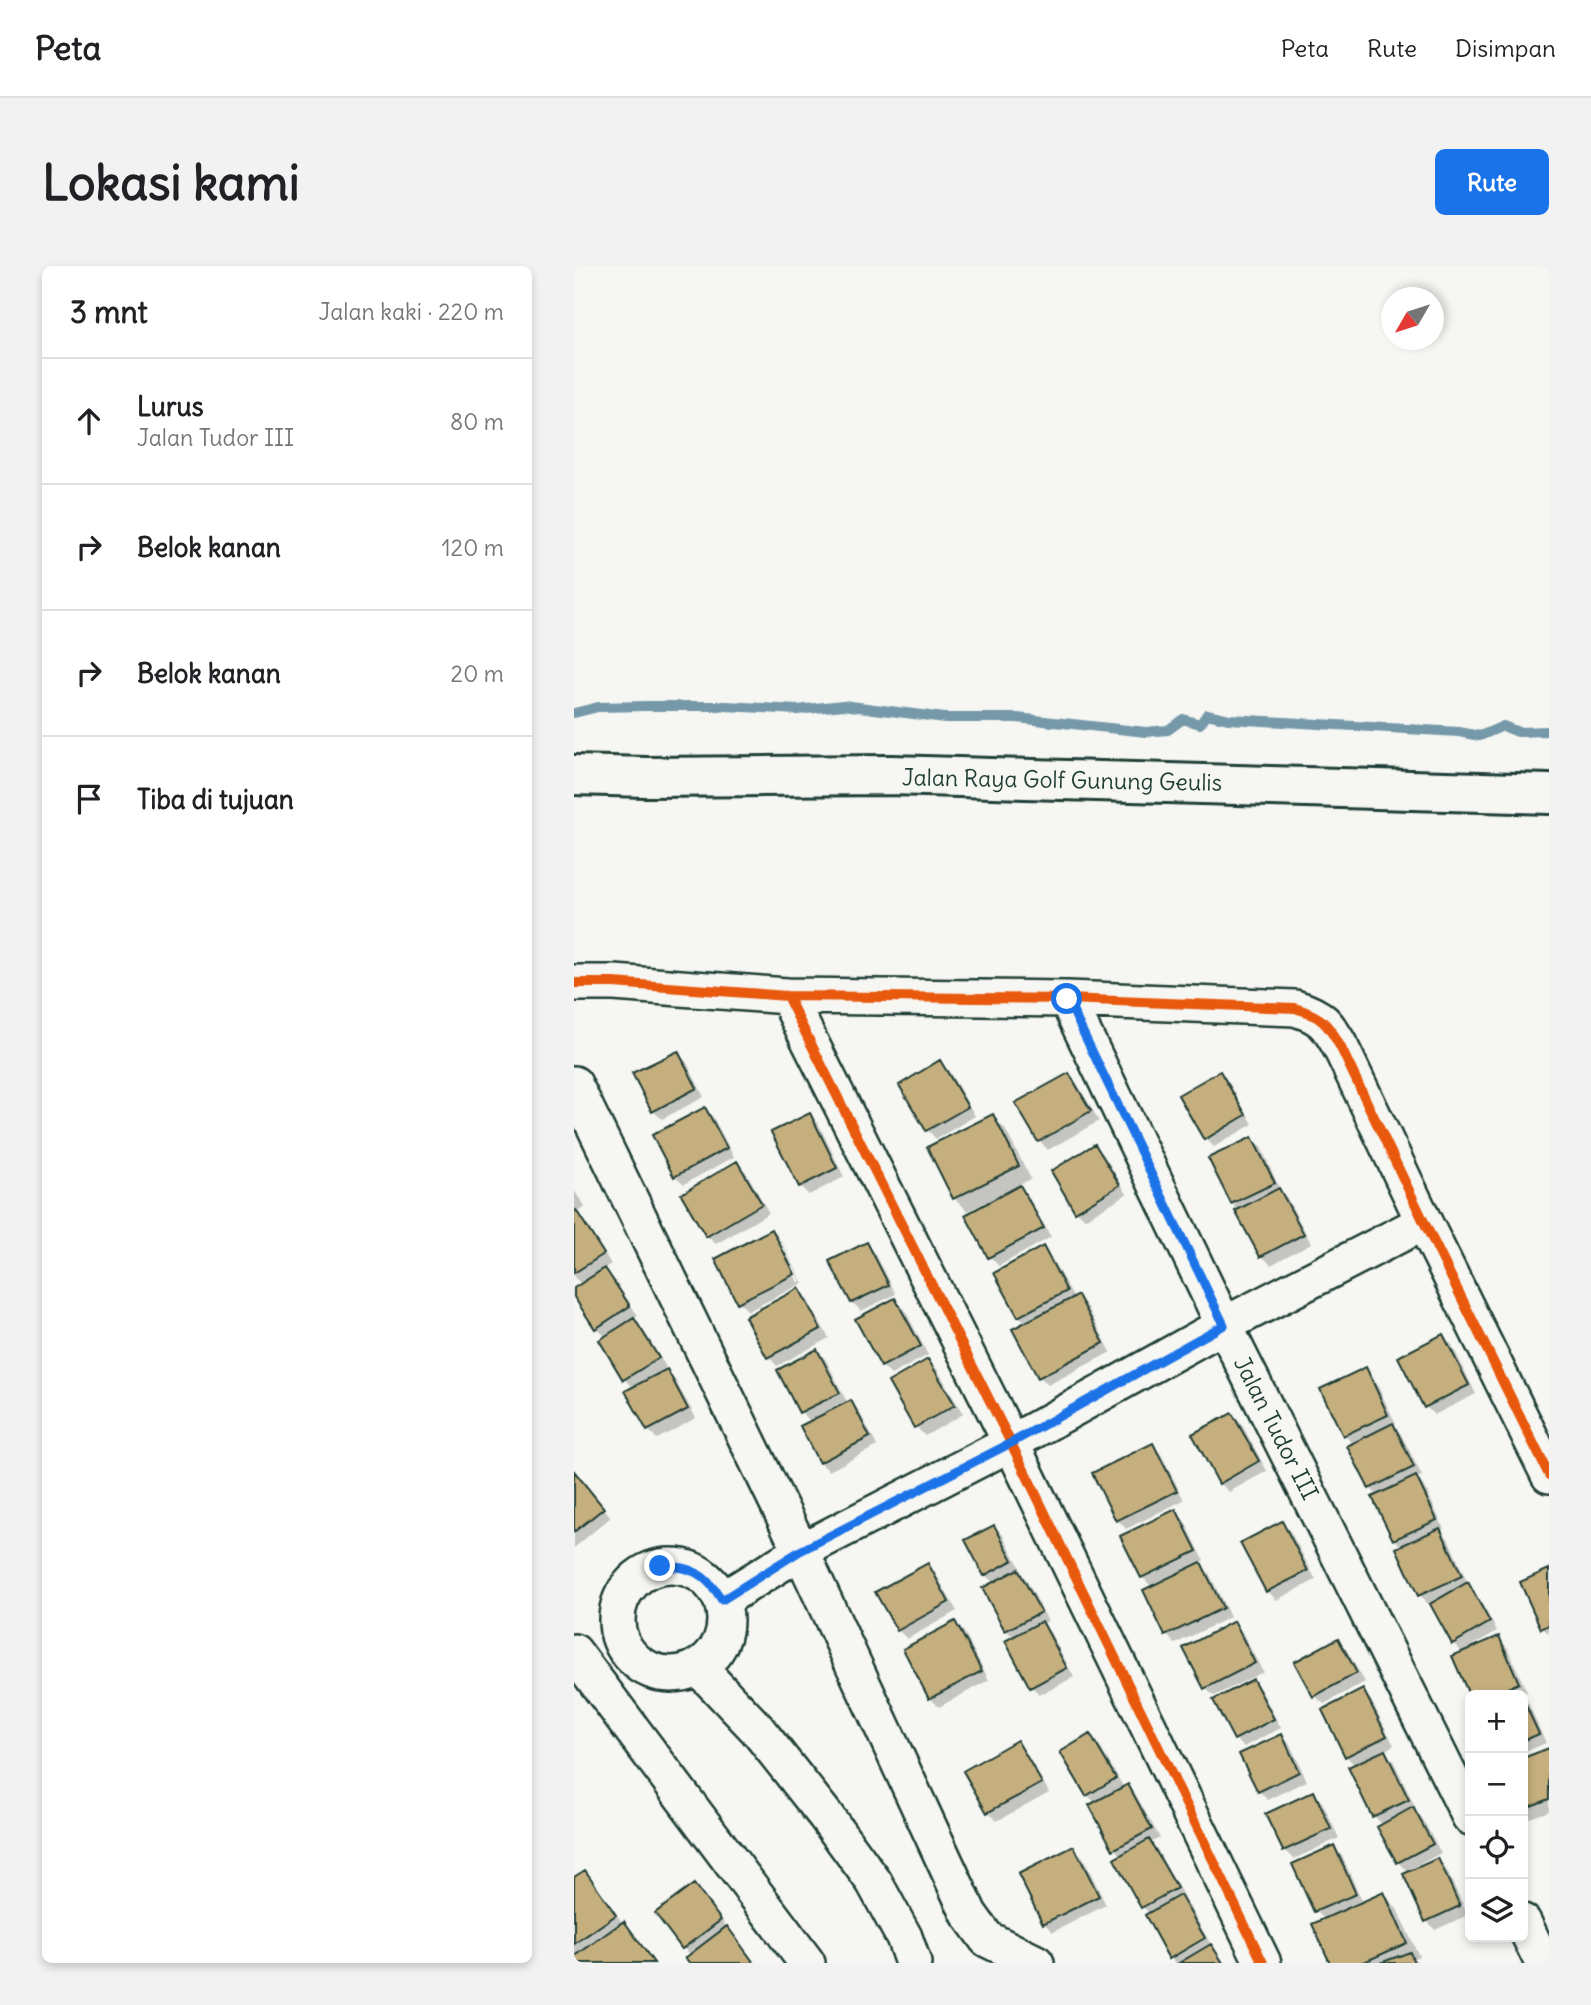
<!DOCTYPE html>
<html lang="id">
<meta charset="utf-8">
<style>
body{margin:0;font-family:Delius,sans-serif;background:#f2f2f2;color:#202124}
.controls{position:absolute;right:21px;bottom:21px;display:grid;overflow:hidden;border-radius:10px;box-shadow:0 4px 10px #0003}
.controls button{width:63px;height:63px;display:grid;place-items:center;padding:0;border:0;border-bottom:2px solid #e0e0e0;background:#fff;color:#202124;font:35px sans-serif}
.compass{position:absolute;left:807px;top:21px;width:63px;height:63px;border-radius:50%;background:#fff;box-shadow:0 4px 10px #0003;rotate:231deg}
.stop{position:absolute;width:21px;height:21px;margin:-16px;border:5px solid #1a73e8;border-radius:50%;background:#fff}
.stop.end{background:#1a73e8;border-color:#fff;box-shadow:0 2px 7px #0008}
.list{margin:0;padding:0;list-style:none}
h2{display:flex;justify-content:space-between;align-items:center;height:91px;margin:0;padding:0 28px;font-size:30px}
h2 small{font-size:23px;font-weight:400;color:#757577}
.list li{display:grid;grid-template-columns:46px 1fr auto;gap:21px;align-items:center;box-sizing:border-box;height:126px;padding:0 28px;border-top:2px solid #e0e0e0}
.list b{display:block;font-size:26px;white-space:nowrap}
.list p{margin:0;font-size:23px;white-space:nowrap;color:#757577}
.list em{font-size:23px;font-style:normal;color:#757577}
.icon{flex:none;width:38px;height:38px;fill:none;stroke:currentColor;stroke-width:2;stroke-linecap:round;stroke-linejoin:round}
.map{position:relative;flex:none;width:975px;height:1697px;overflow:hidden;border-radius:10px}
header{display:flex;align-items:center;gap:42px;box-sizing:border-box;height:98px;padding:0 35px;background:#fff;border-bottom:2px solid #e0e0e0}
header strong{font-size:33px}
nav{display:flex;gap:38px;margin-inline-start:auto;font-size:24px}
.intro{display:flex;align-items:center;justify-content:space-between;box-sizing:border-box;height:168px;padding:0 42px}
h1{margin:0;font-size:49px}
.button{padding:18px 32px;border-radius:10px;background:#1a73e8;color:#fff;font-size:24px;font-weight:700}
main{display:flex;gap:42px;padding:0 42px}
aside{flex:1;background:#fff;border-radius:10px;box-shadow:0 4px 10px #0003}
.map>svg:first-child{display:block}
</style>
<header>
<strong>Peta</strong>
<nav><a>Peta</a><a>Rute</a><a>Disimpan</a></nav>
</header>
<div class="intro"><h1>Lokasi kami</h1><a class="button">Rute</a></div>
<main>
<aside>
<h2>3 mnt<small>Jalan kaki · 220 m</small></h2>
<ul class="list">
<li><svg class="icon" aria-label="ahead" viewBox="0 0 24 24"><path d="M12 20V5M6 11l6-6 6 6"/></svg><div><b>Lurus</b><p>Jalan Tudor III</p></div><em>80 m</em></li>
<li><svg class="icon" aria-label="right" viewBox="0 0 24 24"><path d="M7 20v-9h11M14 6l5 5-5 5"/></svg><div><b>Belok kanan</b></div><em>120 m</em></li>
<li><svg class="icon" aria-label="right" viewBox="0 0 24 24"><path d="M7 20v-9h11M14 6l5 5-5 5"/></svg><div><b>Belok kanan</b></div><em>20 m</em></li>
<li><svg class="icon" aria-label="arrive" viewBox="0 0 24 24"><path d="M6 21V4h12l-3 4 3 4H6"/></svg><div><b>Tiba di tujuan</b></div></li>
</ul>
</aside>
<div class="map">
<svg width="975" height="1697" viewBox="0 0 975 1697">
<rect width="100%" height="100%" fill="#f6f6f2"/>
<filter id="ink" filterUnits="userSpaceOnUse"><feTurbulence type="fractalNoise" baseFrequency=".0143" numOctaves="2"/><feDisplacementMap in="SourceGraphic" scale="14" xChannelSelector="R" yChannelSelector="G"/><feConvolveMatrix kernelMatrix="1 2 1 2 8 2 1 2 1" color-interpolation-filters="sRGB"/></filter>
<g filter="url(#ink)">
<path fill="#0003" fill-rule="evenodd" d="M 103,787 L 112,795 L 130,831 L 88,853 L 79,845 Z
M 366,797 L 375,805 L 401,850 L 362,873 L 354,864 Z
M 646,807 L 654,815 L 679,858 L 640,881 L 632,873 Z
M 495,809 L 503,817 L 525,855 L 474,884 L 466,875 L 444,838 Z
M 130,843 L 139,851 L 160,891 L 110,918 L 101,910 Z
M 235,849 L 244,857 L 270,911 L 235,929 L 226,920 Z
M 418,850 L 431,863 L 457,913 L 444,919 L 454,930 L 477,971 L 425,1000 L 416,991 L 393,949 L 413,939 L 412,936 L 394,945 L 380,932 Z
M 678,873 L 687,881 L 707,926 L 713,932 L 737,977 L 697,999 L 688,990 L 664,946 L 665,945 L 658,937 Z
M 521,880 L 530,889 L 553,928 L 511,953 L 502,945 Z
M 163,898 L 172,906 L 195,947 L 142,978 L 133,970 Z
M 0,924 L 11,941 L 2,947 L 10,955 L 37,998 L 29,1003 L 40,1013 L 64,1050 L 58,1053 L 69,1063 L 92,1101 L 90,1103 L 101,1114 L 122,1152 L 83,1173 L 74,1164 L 60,1122 L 50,1113 L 32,1071 L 22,1062 L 0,1028 L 0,1024 L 8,1019 L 0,1011 Z
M 198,965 L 207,974 L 229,1017 L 174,1045 L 165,1036 L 143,994 ZM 202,973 L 206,973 L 227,1015 L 224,1016 Z
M 293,978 L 301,987 L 322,1028 L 287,1045 L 278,1036 Z
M 468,983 L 477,991 L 500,1033 L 504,1031 L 513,1040 L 537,1086 L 474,1119 L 466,1111 L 453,1058 L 445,1050 Z
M 225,1024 L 233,1033 L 255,1072 L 203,1100 L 195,1091 Z
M 321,1034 L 330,1042 L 354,1089 L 317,1109 L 308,1100 Z
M 869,1070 L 878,1079 L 902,1128 L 860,1149 L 852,1141 Z
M 243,1085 L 252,1094 L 274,1138 L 277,1136 L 285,1145 L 303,1180 L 255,1205 L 246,1196 L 237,1156 L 227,1146 L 205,1105 Z
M 354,1095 L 363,1103 L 389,1148 L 351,1170 L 342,1161 L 316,1116 Z
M 791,1103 L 800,1112 L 822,1158 L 818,1159 L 827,1168 L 848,1210 L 842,1212 L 851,1221 L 870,1263 L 866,1264 L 874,1272 L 895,1320 L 902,1327 L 923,1365 L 891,1384 L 892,1386 L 924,1372 L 933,1381 L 953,1426 L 946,1429 L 897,1429 L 880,1391 L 889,1387 L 879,1377 L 857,1337 L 854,1338 L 846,1329 L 828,1281 L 820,1273 L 804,1230 L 796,1222 L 780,1179 L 770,1169 Z
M 658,1149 L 667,1157 L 693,1205 L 655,1226 L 646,1217 Z
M 578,1179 L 587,1188 L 610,1234 L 552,1263 L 544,1254 Z
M 0,1206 L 37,1251 L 0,1282 Z
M 601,1245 L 610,1254 L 630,1294 L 624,1297 L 635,1307 L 656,1351 L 601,1378 L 593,1369 L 578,1321 L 568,1311 Z
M 707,1257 L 716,1265 L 742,1314 L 702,1334 L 694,1325 Z
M 420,1261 L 429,1269 L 447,1303 L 443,1305 L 452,1313 L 474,1355 L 468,1358 L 476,1366 L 500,1411 L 466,1429 L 458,1421 L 440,1372 L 432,1364 L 410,1323 L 420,1317 L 411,1309 Z
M 354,1299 L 362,1308 L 383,1345 L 333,1373 L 324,1364 Z
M 975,1305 L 975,1368 L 969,1362 Z
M 381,1357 L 390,1366 L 415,1414 L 365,1441 L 356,1432 Z
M 660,1358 L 668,1366 L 689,1406 L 640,1430 L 631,1422 Z
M 763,1374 L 772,1383 L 791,1416 L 750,1438 L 741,1430 Z
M 679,1415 L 687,1424 L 707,1462 L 670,1481 L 661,1473 Z
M 789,1425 L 797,1434 L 820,1479 L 810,1485 L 819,1494 L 842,1543 L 840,1544 L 848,1552 L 867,1587 L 837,1603 L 838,1606 L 863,1594 L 872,1603 L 894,1649 L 861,1664 L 853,1655 L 835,1607 L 825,1596 L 806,1561 L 809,1559 L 800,1550 L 782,1500 L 772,1490 Z
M 949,1432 L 954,1437 L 972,1477 L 949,1487 Z
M 516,1470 L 525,1479 L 550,1522 L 553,1521 L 562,1529 L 586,1572 L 576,1577 L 583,1584 L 610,1631 L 608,1633 L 615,1640 L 639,1682 L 650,1697 L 602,1697 L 596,1691 L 576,1648 L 569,1641 L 542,1593 L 548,1590 L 541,1582 L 522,1537 L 513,1529 Z
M 707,1470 L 716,1478 L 733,1515 L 694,1534 L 685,1525 Z
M 443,1476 L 451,1485 L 475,1526 L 423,1555 L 415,1546 L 392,1505 Z
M 975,1484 L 975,1545 L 956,1552 L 949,1545 L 949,1494 Z
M 739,1527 L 748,1536 L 765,1572 L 720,1593 L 711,1584 L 694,1549 Z
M 759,1581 L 768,1590 L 789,1637 L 809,1628 L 822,1641 L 845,1690 L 840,1692 L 844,1697 L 758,1697 L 740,1659 L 751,1654 L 742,1645 L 720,1598 Z
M 500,1583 L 509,1591 L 532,1639 L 479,1666 L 470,1657 Z
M 10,1606 L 19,1614 L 49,1658 L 58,1666 L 81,1697 L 0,1697 L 0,1613 Z
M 120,1620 L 128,1629 L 181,1697 L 118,1697 L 114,1692 L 117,1689 L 109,1681 Z"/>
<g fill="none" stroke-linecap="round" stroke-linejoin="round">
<path stroke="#7499a9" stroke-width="10" d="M 0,447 L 24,441 L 72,440 L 152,440 L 223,444 L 269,439 L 371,452 L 443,452 L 572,466 L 594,464 L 609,453 L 626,458 L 633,448 L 655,453 L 885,466 L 906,470 L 929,460 L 944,466 L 975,465"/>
</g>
<path fill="#c6af7e" stroke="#1f3d34" stroke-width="2" d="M 104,785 L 123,822 L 78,846 L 58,807 Z
M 366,794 L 394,841 L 352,865 L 325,819 Z
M 646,805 L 672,849 L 630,874 L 604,829 Z
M 495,807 L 517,845 L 464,876 L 441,837 Z
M 131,841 L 153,882 L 100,911 L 78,869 Z
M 236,847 L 263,902 L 225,921 L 197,866 Z
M 419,848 L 445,900 L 379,933 L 353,881 Z
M 678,871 L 701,917 L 657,938 L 634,892 Z
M 521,878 L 546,919 L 501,946 L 477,905 Z
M 163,895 L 188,938 L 132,971 L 107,928 Z
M 446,919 L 470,962 L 414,992 L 391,949 Z
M 705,922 L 730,968 L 686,991 L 661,945 Z
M 2,944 L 30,988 L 0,1007 L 0,945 Z
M 198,963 L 221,1008 L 163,1037 L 141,993 Z
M 293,976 L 315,1019 L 277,1037 L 255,995 Z
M 469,980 L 493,1025 L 444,1051 L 420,1007 Z
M 31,1002 L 56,1040 L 21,1063 L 0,1031 L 0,1022 Z
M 225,1022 L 247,1063 L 193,1092 L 171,1051 Z
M 504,1029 L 530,1077 L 464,1112 L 438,1063 Z
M 321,1032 L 347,1080 L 307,1101 L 281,1053 Z
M 60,1052 L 85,1092 L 49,1114 L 25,1074 Z
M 869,1068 L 895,1119 L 850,1142 L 824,1091 Z
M 243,1083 L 266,1127 L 225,1147 L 203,1104 Z
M 354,1093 L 381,1139 L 340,1162 L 314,1116 Z
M 792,1101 L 814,1149 L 769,1170 L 746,1123 Z
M 93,1103 L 114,1143 L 73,1165 L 51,1125 Z
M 277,1134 L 296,1171 L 245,1197 L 226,1160 Z
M 658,1147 L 685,1195 L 645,1218 L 618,1168 Z
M 819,1157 L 840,1201 L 795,1223 L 773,1180 Z
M 579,1177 L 603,1225 L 542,1255 L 518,1207 Z
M 0,1205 L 30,1242 L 0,1266 Z
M 842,1210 L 863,1254 L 819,1274 L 798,1231 Z
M 602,1243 L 623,1285 L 567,1312 L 546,1270 Z
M 708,1255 L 734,1305 L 692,1326 L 666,1277 Z
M 420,1259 L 439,1294 L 410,1310 L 391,1274 Z
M 866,1262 L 888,1310 L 844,1330 L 822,1282 Z
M 627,1296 L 649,1342 L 591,1370 L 569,1324 Z
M 354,1297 L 375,1336 L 323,1365 L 301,1326 Z
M 444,1303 L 467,1346 L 431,1365 L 408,1322 Z
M 975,1303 L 975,1359 L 967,1363 L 946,1316 Z
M 894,1316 L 916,1356 L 878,1378 L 856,1338 Z
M 381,1355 L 408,1405 L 355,1433 L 329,1383 Z
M 468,1355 L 493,1402 L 456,1422 L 431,1375 Z
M 660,1355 L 681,1397 L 630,1423 L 609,1382 Z
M 925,1370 L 945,1417 L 918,1429 L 896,1429 L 896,1431 L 878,1390 Z
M 764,1372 L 783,1407 L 739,1431 L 720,1396 Z
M 679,1413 L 700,1453 L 660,1474 L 639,1434 Z
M 789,1423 L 813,1470 L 771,1491 L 748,1444 Z
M 949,1433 L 965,1468 L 949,1475 Z
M 516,1468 L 542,1512 L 512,1530 L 486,1486 Z
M 708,1468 L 725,1506 L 684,1526 L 665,1488 Z
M 443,1474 L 468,1517 L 413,1547 L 389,1505 Z
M 975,1482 L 975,1533 L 949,1543 L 949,1492 Z
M 811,1484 L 835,1534 L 798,1551 L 774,1501 Z
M 554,1518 L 578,1563 L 539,1584 L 515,1539 Z
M 740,1525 L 757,1563 L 709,1585 L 691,1548 Z
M 839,1541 L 859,1578 L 823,1597 L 803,1561 Z
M 575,1573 L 603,1622 L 567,1642 L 540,1593 Z
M 760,1579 L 782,1628 L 740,1646 L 718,1598 Z
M 500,1580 L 525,1630 L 469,1658 L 444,1608 Z
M 864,1592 L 886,1640 L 851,1656 L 829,1608 Z
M 11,1604 L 42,1649 L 0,1678 L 0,1611 Z
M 120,1618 L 147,1654 L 108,1683 L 81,1647 Z
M 810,1626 L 833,1677 L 788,1697 L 756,1697 L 738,1658 Z
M 606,1629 L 631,1672 L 595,1693 L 571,1649 Z
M 50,1655 L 80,1697 L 0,1697 L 0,1691 Z
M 153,1660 L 180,1697 L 116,1697 L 111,1692 Z
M 637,1678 L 649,1697 L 605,1697 Z
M 836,1686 L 840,1697 L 806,1697 Z"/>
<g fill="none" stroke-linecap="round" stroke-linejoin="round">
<g stroke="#1f3d34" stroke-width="40">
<path id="minor" d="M 0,717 L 40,717 L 213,730 L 493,733 L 721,742 C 748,750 754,758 767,782 L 850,956 L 975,1209
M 213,730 L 437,1177 L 689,1697
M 493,733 L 650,1059 L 896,1551
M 0,818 L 227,1285 L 395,1648 L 413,1673 L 462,1697
M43 1354a54 54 0 1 1 108 0a54 54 0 1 1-108 0Z
M 148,1334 L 227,1285 L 437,1177 L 650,1059 L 850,956
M 0,1386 L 233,1697
M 124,1401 L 183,1463 L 251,1549 L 300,1616 L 330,1671 L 339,1697
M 949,1656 L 969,1697"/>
</g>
<g stroke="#1f3d34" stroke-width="44">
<path id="secondary" d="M 0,509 L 72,511 L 317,509 L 975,528"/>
</g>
<use href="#minor" stroke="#f6f6f2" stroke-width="35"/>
<use href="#secondary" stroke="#f6f6f2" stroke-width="38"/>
<g stroke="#f6f6f2" stroke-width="15">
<path id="cycleway" d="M 0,717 L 40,717 L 213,730 L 493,733 L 721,742 C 748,750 754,758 767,782 L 850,956 L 975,1209
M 213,730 L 437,1177 L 689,1697"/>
</g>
<use href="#cycleway" stroke="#e8590c" stroke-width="10"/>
</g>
</g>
<g fill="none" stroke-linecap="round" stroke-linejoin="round" filter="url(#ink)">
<path stroke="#1a73e8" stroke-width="9" d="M 86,1300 C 117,1300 131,1307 148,1334 L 226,1285 L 437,1177 L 650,1059 L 493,733"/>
</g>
<g text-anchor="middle" stroke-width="6" stroke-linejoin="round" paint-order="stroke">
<g font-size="23" fill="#1f3d34" stroke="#f6f6f2">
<text transform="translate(488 514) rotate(1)" y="8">Jalan Raya Golf Gunung Geulis</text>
<text transform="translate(702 1162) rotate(63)" y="8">Jalan Tudor III</text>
</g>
</g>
</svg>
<div class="controls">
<button>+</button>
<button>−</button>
<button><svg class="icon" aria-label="locate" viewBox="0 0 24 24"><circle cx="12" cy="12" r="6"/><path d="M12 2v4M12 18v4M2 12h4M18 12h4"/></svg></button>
<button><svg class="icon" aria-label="layers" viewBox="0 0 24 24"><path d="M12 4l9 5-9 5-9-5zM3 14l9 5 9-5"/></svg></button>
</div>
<svg class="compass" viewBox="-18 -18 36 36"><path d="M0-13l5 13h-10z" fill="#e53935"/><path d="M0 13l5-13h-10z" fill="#757577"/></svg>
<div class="stop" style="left:493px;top:733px"></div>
<div class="stop end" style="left:86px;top:1300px"></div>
</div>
</main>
